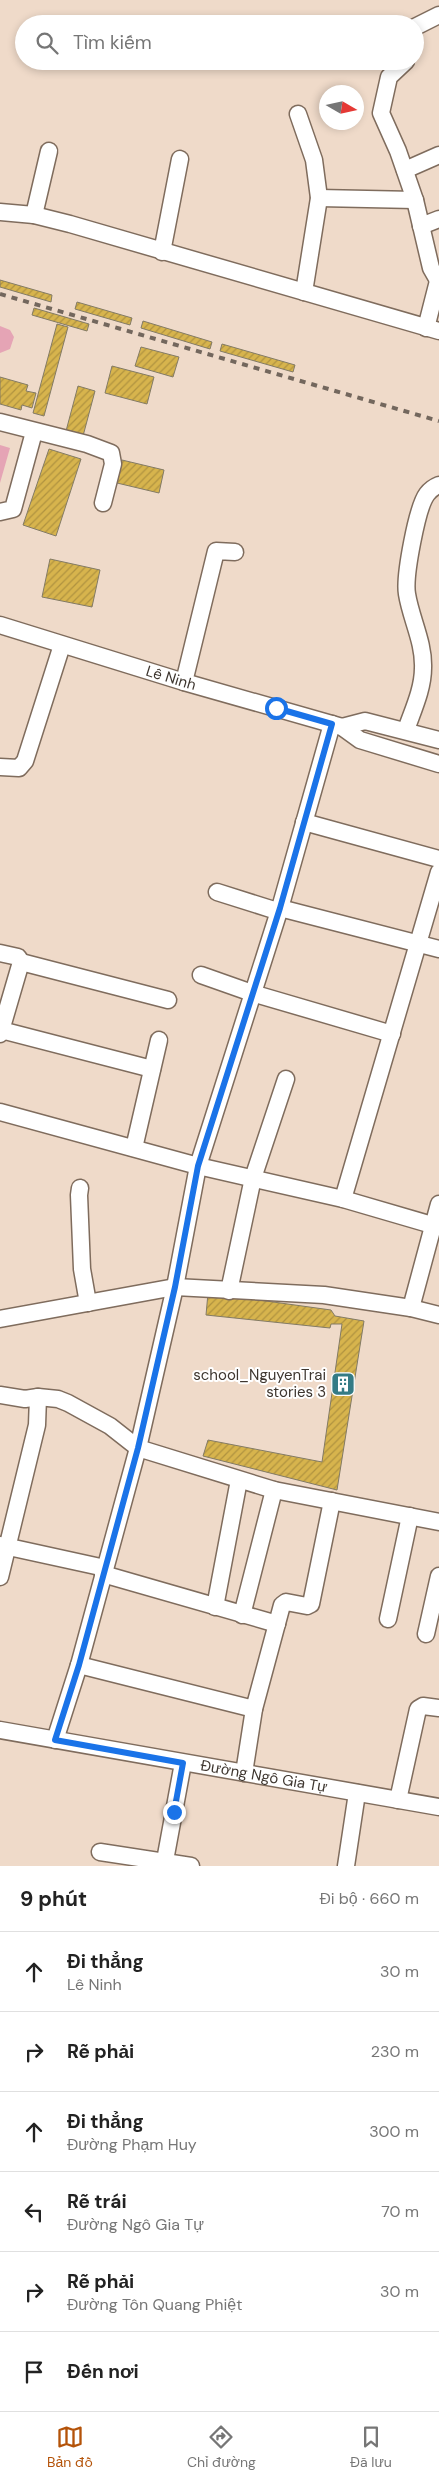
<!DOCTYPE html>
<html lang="vi">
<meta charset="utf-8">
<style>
body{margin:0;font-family:"DM Sans",sans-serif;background:#f6f6f6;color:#222}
.compass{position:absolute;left:319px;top:85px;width:45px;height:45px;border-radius:50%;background:#fff;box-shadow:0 2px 8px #0003;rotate:99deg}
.stop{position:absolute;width:15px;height:15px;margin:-11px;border:4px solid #1a73e8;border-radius:50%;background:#fff}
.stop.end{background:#1a73e8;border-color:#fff;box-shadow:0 1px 5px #0008}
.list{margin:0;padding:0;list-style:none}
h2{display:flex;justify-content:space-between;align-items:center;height:65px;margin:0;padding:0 20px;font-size:21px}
h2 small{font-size:16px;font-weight:400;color:#767676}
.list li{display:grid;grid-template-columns:32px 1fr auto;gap:15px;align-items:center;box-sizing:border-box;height:80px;padding:0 20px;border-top:1px solid #e0e0e0}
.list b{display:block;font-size:19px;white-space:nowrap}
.list p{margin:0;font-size:16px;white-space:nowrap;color:#767676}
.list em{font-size:16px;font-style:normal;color:#767676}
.icon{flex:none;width:28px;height:28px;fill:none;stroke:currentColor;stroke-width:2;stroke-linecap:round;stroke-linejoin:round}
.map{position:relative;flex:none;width:439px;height:1866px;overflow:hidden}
.search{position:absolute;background:#fff;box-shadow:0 2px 8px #0003;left:15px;right:15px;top:15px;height:55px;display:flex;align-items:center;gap:12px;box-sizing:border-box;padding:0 18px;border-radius:28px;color:#767676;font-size:19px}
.sheet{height:545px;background:#fff}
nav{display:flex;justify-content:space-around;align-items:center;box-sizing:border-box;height:70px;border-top:1px solid #e0e0e0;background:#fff;font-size:14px;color:#767676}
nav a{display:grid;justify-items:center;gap:2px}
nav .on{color:#b45309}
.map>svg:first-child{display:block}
</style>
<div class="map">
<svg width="439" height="1866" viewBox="0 0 439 1866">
<defs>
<pattern id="building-hatch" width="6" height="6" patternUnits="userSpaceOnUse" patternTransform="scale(1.25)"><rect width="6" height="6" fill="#d7b44d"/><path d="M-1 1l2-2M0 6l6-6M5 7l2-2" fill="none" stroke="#b09340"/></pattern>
</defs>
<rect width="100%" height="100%" fill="#efdac9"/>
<path fill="#e5a4b5" d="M 0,326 L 10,330 L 14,337 L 10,349 L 0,353 Z
M 0,445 L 10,448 L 0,483 Z"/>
<path fill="url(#building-hatch)" stroke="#837b65" d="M 0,280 L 52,295 L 51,302 L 0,287 Z
M 77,302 L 132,318 L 130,325 L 75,309 Z
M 34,308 L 89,324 L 87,331 L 32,315 Z
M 143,321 L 212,342 L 210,349 L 141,328 Z
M 57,324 L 68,327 L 44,416 L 33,413 Z
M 222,344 L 295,365 L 293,372 L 220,351 Z
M 141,347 L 179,357 L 173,377 L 135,366 Z
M 112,366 L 154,377 L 147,404 L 105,393 Z
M 0,377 L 28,385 L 26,391 L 36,393 L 32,408 L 22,405 L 21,410 L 0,404 Z
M 78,386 L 95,391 L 83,436 L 66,431 Z
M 49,449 L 81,459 L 56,536 L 23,525 Z
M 122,460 L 164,470 L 159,493 L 117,483 Z
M 50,559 L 100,570 L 92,607 L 42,597 Z
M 208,1293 L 331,1310 L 335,1316 L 364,1321 L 337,1490 L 203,1456 L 208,1440 L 322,1462 L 342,1324 L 331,1324 L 330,1328 L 206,1315 Z"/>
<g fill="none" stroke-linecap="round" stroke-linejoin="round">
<g stroke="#7f6c5d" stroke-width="19">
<g id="minor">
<path d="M 415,27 L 439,15"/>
<path d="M 406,61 L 389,77 L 381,113 L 398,151 L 415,200 L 431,268 L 439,282"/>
<path d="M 298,114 L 314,160 L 319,198 L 304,292"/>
<path d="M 405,170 L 439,155"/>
<path d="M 319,198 L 415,200"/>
<path d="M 0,212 L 34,215 L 70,224 L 439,331"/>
<path d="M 34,215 L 49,151"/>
<path d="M 421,226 L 439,219"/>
<path d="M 162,252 L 180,159"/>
<path d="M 426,328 L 438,281"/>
<path d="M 0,422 L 87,444 L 111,453 L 113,464 L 103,503"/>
<path d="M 0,512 L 13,509 L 34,432"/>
<path id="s1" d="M 0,625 L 184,682 L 342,727 L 360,740 L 439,764"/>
<path d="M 184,682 L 216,551 L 235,552"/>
<path d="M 342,727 L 365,721 L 439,740"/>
<path d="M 406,730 C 413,710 423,689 423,668 C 424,642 411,619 407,594 C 404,577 417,507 427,494 C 430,490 434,487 439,485"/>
<path d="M 0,767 L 19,768 L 25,761 L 62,645"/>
<path d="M 304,822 L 439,859"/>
<path d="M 217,892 L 274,910 L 280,908 L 439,949"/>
<path d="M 0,953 L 18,957 L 21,962 L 0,1034"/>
<path d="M 21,962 L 168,1000"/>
<path d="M 201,975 L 252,993 L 392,1034"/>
<path d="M 1,1030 L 152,1069"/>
<path d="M 0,1112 L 198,1166 L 343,1199 L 439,1227"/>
<path d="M 134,1148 L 159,1040"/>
<path d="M 80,1188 L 79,1195 L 82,1269 L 88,1303"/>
<path d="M 343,1199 L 439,872"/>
<path d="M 229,1291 L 253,1178 L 286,1079"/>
<path d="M 411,1308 L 439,1204"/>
<path d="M 0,1319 L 175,1287 L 324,1295 L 411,1308 L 439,1315"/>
<path d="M 0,1395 L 25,1399 L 38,1397 L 37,1425 L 0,1577"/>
<path d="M 38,1397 L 58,1399 L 68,1403 L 110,1426 L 138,1448 L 274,1490 L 439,1522"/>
<path d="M 0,1545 L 105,1568"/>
<path d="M 103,1574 L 277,1624"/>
<path d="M 215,1607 L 239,1480"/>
<path d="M 242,1615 L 274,1490"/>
<path d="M 388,1619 L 410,1516"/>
<path d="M 426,1634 L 439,1576"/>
<path d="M 79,1665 L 254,1709 L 282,1605 L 286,1602 L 307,1606 L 311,1604 L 332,1501"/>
<path id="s2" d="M 0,1730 L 439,1807"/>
<path d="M 55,1740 L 79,1665 L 138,1448 L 175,1287 L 198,1166 L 280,908 L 332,724"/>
<path d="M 244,1773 L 254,1709"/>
<path d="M 398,1800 L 418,1709 L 423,1706 L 439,1708"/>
<path d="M 100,1852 L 191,1866"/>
<path d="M 164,1866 L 183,1763"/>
<path d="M 346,1866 L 357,1793"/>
</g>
</g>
<use href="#minor" stroke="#fff" stroke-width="16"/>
<path stroke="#73675d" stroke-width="4" stroke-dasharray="6 6" stroke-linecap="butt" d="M 0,294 L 439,421"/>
</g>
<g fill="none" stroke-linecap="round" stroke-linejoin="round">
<path stroke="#1a73e8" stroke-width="6" d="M 174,1812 L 183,1763 L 55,1740 L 79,1665 L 138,1448 L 175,1287 L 198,1166 L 280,908 L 332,724 L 276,708"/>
</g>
<defs>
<g id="building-square" transform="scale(1.25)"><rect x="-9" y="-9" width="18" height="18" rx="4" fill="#347b85" stroke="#fff"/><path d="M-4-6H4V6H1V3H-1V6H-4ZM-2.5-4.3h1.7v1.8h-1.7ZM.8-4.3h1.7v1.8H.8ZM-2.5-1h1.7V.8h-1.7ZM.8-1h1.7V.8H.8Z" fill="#fff"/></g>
</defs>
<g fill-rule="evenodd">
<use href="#building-square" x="343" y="1384"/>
</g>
<g text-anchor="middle" stroke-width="4" stroke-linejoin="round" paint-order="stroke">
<g font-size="15" fill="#3e362f" stroke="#fff">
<text dy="5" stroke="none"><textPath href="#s1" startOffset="179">Lê Ninh</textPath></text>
<text dy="5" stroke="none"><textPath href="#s2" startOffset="268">Đường Ngô Gia Tự</textPath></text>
</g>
<g font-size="15" fill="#3e362f" stroke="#fff" text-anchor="end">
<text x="326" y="1380">school_NguyenTrai<tspan x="326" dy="17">stories 3</tspan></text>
</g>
</g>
</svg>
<svg class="compass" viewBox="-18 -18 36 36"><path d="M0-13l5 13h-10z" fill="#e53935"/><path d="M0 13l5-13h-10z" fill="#767676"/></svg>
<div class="stop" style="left:276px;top:708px"></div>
<div class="stop end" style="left:174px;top:1812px"></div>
<div class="search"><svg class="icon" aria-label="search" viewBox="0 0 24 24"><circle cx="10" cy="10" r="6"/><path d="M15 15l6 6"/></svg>Tìm kiếm</div>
</div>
<section class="sheet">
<h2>9 phút<small>Đi bộ · 660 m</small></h2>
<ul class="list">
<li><svg class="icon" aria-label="ahead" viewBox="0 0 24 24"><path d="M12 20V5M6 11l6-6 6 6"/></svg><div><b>Đi thẳng</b><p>Lê Ninh</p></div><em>30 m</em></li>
<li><svg class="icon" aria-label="right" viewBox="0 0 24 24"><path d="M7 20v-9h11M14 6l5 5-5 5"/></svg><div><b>Rẽ phải</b></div><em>230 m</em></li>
<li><svg class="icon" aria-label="ahead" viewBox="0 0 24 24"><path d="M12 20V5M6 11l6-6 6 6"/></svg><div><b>Đi thẳng</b><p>Đường Phạm Huy</p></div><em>300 m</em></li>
<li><svg class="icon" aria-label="left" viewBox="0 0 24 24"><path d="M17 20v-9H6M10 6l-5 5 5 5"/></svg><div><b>Rẽ trái</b><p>Đường Ngô Gia Tự</p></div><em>70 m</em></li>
<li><svg class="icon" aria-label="right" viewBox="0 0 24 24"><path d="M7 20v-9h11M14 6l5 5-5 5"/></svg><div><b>Rẽ phải</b><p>Đường Tôn Quang Phiệt</p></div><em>30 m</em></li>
<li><svg class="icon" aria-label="arrive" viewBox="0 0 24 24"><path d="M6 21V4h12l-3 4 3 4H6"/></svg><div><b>Đến nơi</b></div></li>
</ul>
</section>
<nav>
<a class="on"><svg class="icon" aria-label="map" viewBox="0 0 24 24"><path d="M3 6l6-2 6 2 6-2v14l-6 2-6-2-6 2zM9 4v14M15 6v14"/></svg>Bản đồ</a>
<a><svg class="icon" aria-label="directions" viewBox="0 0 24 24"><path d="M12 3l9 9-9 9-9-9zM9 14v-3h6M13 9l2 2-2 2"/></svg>Chỉ đường</a>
<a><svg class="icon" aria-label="saved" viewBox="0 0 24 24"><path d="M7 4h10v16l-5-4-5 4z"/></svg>Đã lưu</a>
</nav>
